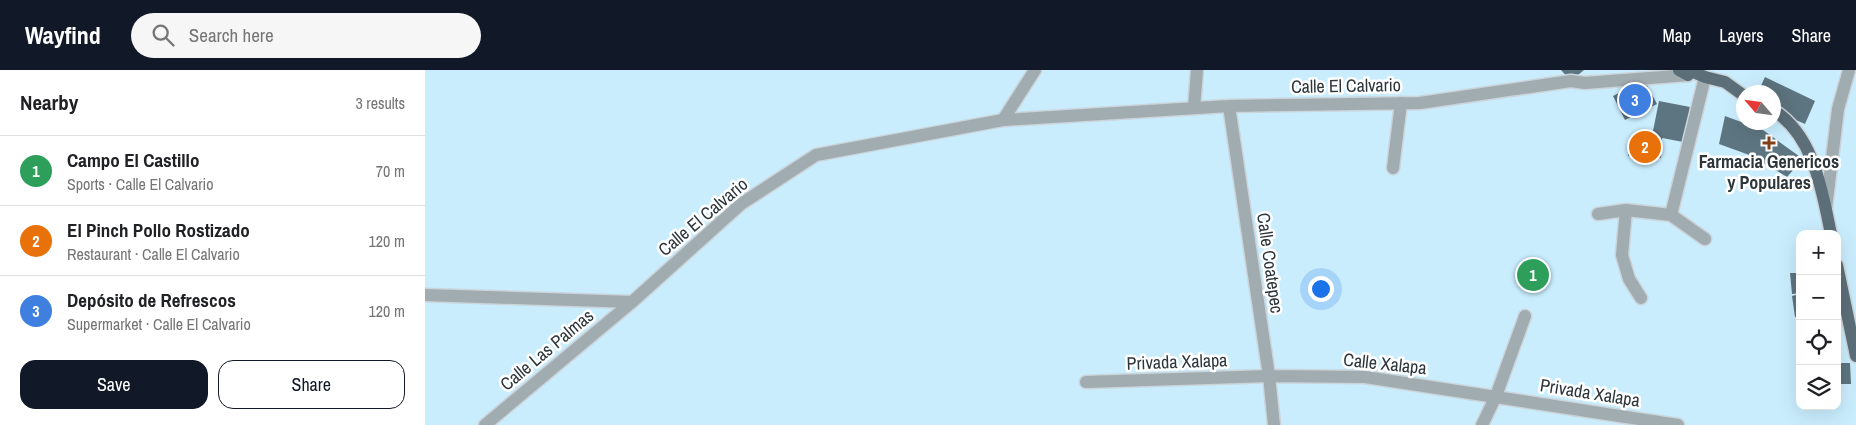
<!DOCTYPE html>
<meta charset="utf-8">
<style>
body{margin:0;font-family:"Archivo Narrow",sans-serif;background:#f6f6f6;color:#202124}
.controls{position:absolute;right:15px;bottom:15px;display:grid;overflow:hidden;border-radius:10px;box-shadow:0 5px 20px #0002}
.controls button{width:45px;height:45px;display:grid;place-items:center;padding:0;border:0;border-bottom:1px solid #e0e0e0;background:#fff;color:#202124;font:25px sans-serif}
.compass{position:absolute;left:1311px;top:15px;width:45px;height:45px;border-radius:50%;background:#fff;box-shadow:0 5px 20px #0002;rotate:298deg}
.you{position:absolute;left:895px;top:218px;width:18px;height:18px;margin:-12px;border:4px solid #fff;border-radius:50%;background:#1a73e8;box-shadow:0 0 0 8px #1a73e833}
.badge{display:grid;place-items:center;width:32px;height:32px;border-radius:50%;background:#111827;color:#fff;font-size:16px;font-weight:700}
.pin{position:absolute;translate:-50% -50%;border:2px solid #fff;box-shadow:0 1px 5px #0006}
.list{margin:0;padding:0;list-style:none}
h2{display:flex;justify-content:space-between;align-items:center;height:65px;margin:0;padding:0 20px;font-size:21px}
h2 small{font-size:16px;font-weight:400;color:#757577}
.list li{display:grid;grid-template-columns:32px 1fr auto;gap:15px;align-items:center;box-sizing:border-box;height:70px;padding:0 20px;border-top:1px solid #e0e0e0}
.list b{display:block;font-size:19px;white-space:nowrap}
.list p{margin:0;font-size:16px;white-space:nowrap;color:#757577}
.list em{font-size:16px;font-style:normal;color:#757577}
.actions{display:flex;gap:10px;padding:15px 20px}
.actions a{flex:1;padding:11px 0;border:1px solid #111827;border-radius:15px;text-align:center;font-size:18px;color:#111827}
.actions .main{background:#111827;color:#fff}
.icon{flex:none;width:28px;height:28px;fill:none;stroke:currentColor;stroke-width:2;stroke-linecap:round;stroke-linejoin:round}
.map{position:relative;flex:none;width:1431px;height:355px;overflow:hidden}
header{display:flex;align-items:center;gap:30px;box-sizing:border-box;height:70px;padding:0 25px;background:#111827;color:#fff}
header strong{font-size:24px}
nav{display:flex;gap:28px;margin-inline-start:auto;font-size:18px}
.search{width:350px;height:45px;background:#f6f6f6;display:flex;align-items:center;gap:12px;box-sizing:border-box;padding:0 18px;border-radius:28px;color:#757577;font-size:19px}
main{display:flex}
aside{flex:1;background:#fff}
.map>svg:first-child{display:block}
</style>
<header>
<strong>Wayfind</strong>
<div class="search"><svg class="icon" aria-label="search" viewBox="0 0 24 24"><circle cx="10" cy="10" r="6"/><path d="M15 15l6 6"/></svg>Search here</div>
<nav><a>Map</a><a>Layers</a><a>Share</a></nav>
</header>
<main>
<aside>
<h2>Nearby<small>3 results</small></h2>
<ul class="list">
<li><span class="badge" style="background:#2e9e5b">1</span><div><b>Campo El Castillo</b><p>Sports · Calle El Calvario</p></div><em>70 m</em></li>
<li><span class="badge" style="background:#e8710a">2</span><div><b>El Pinch Pollo Rostizado</b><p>Restaurant · Calle El Calvario</p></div><em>120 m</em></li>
<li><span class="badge" style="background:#3f7fe0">3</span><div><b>Depósito de Refrescos</b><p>Supermarket · Calle El Calvario</p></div><em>120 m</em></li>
</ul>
<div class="actions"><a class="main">Save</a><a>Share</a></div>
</aside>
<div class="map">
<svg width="1431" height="355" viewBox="0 0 1431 355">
<rect width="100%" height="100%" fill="#edf7fd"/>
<path fill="#caedfe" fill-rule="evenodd" d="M 0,0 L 1431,0 L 1431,355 L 0,355 ZM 1318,22 L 1348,22 L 1348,52 L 1318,52 ZM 1375,164 L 1412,164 L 1412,336 L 1375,336 Z"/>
<path fill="#5d7580" d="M 1136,0 L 1159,0 L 1146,11 Z
M 1340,7 L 1390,31 L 1380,54 L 1348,40 L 1348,22 L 1333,22 Z
M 1219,10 L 1232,34 L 1200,50 L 1188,26 Z
M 1234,31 L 1265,37 L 1258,72 L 1227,66 Z
M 1300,46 L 1338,60 L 1378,89 L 1362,107 L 1327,86 L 1294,74 Z
M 1205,66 L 1237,68 L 1236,88 L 1203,86 Z
M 1365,203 L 1375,203 L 1375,223 L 1367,224 Z
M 1375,224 L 1375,246 L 1370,247 L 1367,226 Z
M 1412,293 L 1425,293 L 1426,314 L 1412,314 Z"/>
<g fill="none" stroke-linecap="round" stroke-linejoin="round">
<g stroke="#cad4da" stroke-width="15">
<path id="minor" d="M 804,36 L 844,306 L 849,355
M 769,38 L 772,0
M 578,50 L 610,0
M 968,98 L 976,33
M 1401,138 L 1413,39 L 1424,0
M 1201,140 L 1197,185 L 1204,209 L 1216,228
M 1173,144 L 1201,140 L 1246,145 L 1280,7
M 1246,145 L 1280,169
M 0,225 L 207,232
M 661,312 L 844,306 L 940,307 L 1253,355
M 60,355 L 207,232 L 316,134 L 391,85 L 578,50 L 804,36 L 995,33 L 1146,11 L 1160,13 L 1263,5
M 1057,355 L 1071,326 L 1100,246"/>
</g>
<g stroke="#cad4da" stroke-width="15">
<path id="primary" d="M 1254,0 L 1263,5 L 1266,1 L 1280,7 L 1300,12 L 1318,25
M 1348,40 C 1389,65 1397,121 1406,164
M 1412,195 L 1431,286"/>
</g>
<use href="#minor" stroke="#a1acb1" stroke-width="12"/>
<use href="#primary" stroke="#5c6f79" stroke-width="12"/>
</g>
<path fill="#854116" stroke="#fff" stroke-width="2" d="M1341.5 65.5h5v5h5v5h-5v5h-5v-5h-5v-5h5z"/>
<g text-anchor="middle" stroke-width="5" stroke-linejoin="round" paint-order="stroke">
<g font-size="18" fill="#2c363b" stroke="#fff">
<text transform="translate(921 16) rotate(-1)" y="6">Calle El Calvario</text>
<text transform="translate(278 147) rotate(-40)" y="6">Calle El Calvario</text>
<text transform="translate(845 193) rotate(82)" y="6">Calle Coatepec</text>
<text transform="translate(122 280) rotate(-40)" y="6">Calle Las Palmas</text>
<text transform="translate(752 292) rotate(-2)" y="6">Privada Xalapa</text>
<text transform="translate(960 294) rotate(6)" y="6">Calle Xalapa</text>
<text transform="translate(1165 323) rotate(9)" y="6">Privada Xalapa</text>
</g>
<g font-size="18" font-weight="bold" fill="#2c363b" stroke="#fff">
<text x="1344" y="98">Farmacia Genericos<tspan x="1344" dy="21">y Populares</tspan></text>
</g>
</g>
</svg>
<div class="controls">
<button>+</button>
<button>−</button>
<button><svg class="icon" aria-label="locate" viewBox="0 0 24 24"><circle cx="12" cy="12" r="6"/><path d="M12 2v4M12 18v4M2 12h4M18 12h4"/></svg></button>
<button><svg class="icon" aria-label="layers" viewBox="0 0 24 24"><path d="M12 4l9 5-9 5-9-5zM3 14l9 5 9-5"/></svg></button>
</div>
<svg class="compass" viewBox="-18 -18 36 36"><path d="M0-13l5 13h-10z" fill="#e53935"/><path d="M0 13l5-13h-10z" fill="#757577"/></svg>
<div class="you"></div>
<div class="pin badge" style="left:1108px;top:205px;background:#2e9e5b">1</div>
<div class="pin badge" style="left:1220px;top:77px;background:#e8710a">2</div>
<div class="pin badge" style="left:1210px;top:30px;background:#3f7fe0">3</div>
</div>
</main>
